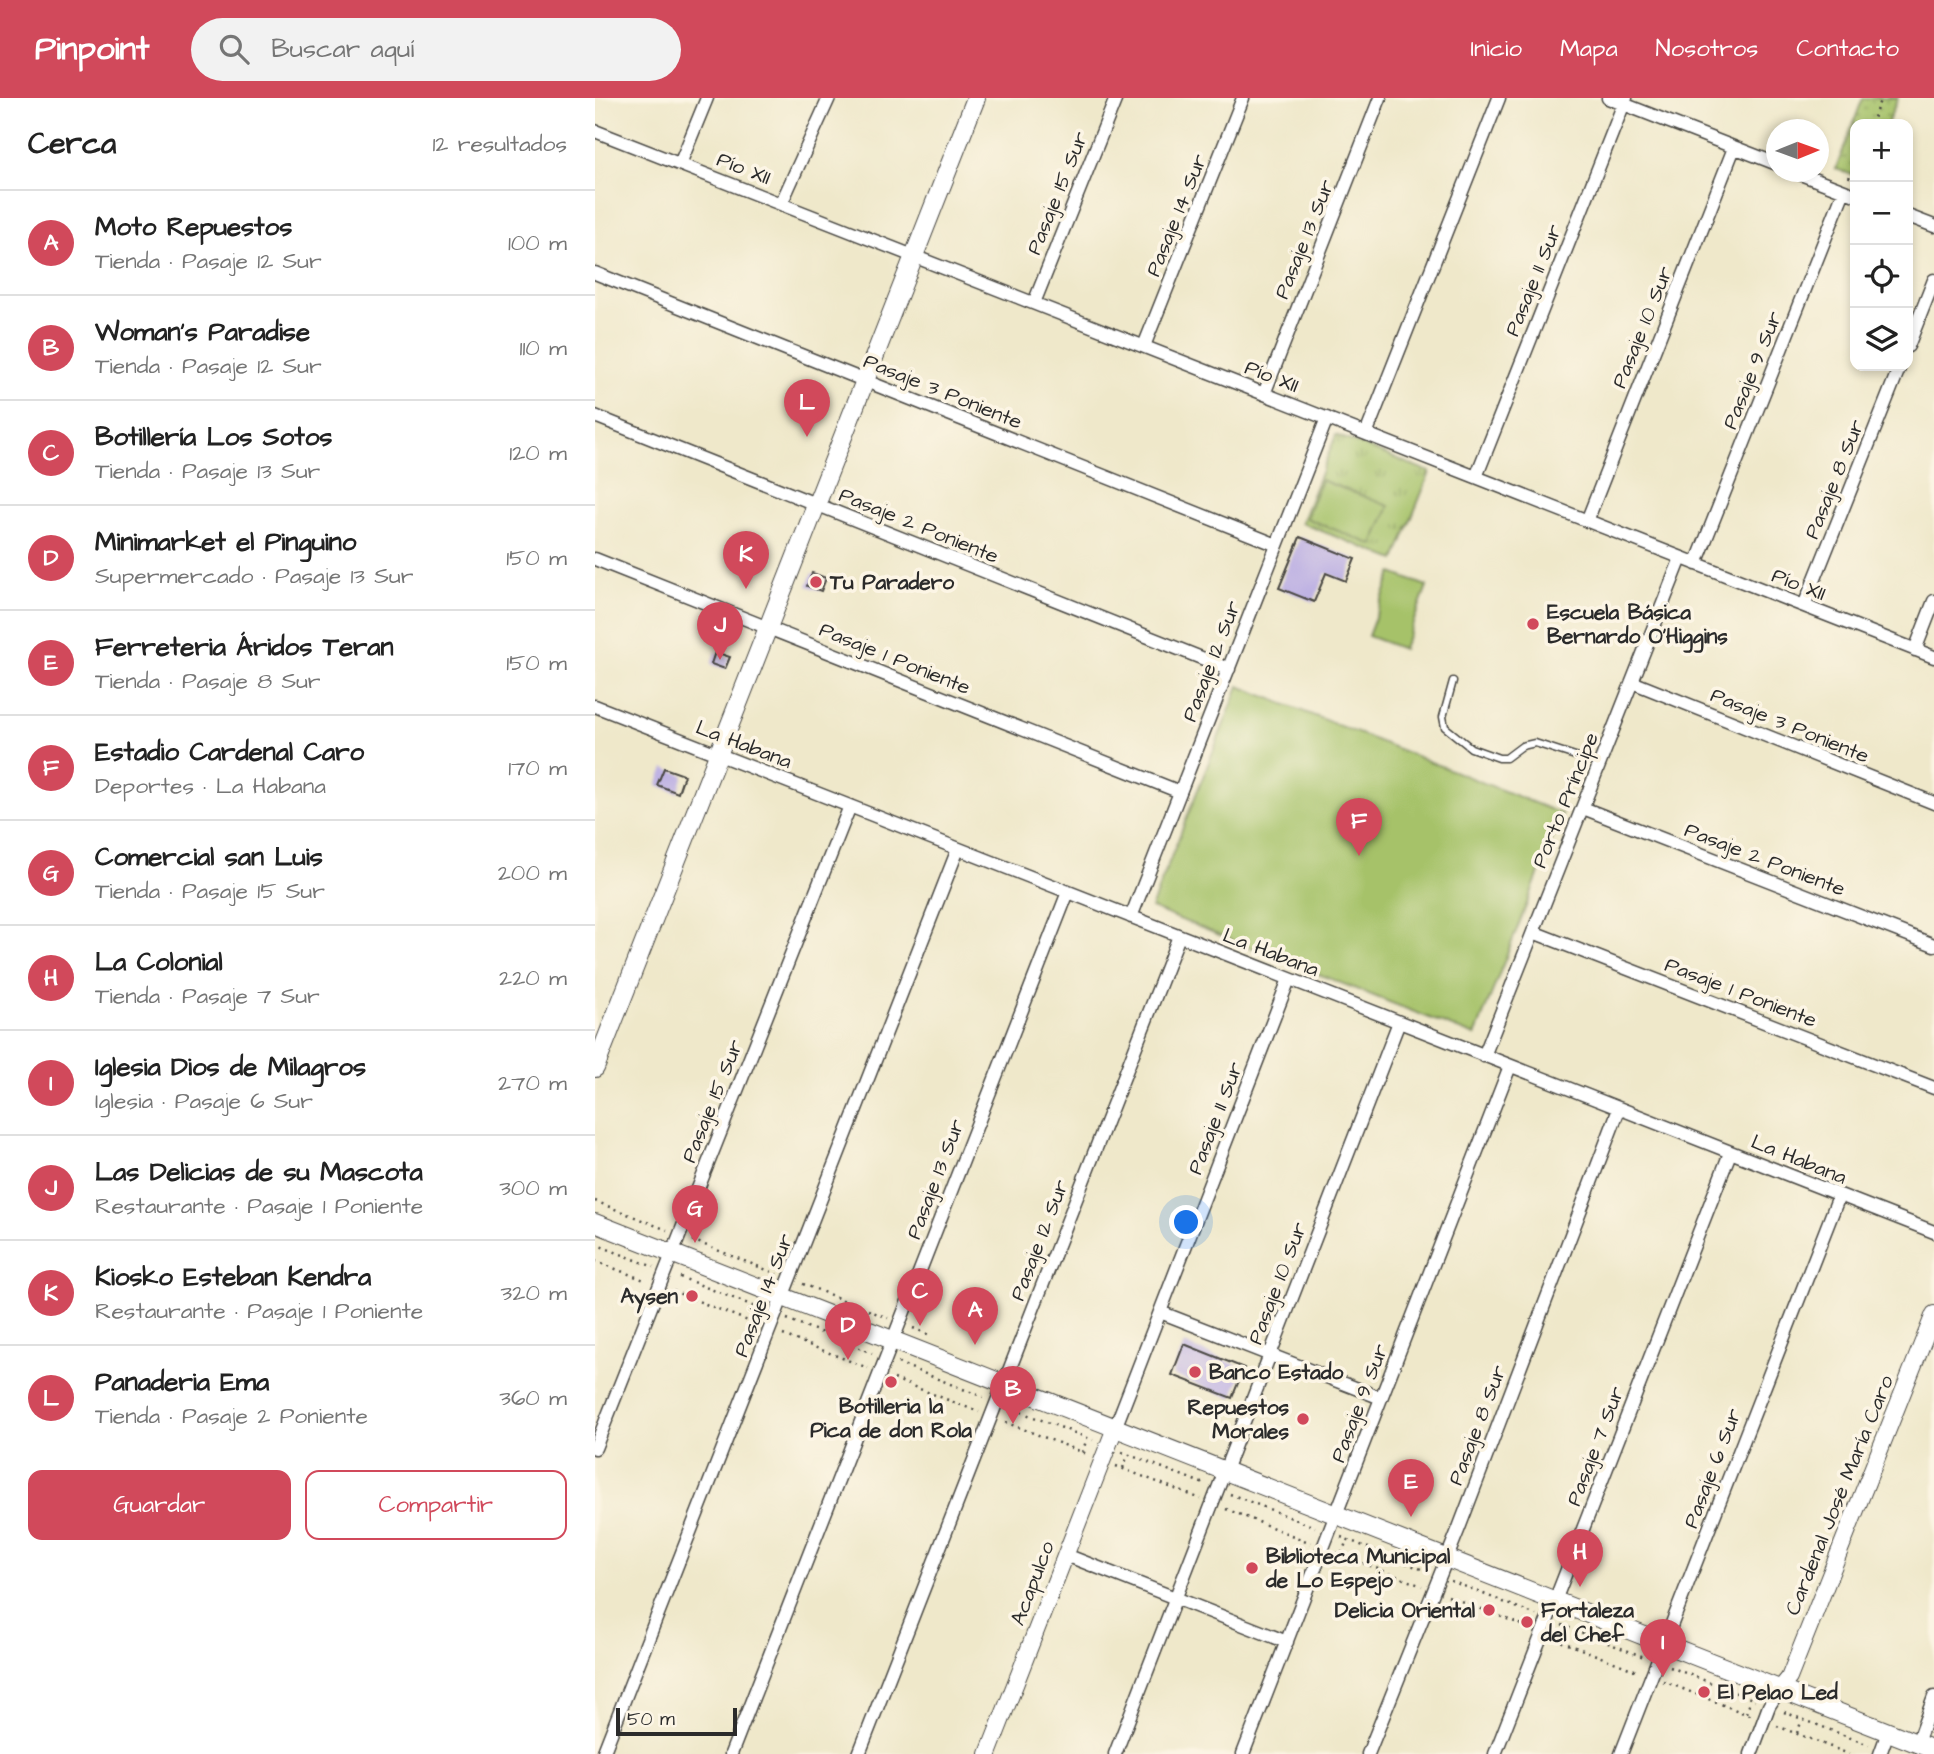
<!DOCTYPE html>
<html lang="es">
<meta charset="utf-8">
<style>
body{margin:0;font-family:"Architects Daughter",sans-serif;background:#f2f2f2;color:#222}
.controls{position:absolute;right:21px;top:21px;display:grid;overflow:hidden;border-radius:14px;box-shadow:0 4px 10px #0003}
.controls button{width:63px;height:63px;display:grid;place-items:center;padding:0;border:0;border-bottom:2px solid #e0e0e0;background:#fff;color:#222;font:35px sans-serif}
.compass{position:absolute;left:1171px;top:21px;width:63px;height:63px;border-radius:50%;background:#fff;box-shadow:0 4px 10px #0003;rotate:89deg}
.scale{position:absolute;left:21px;bottom:18px;width:121px;box-sizing:border-box;padding-left:7px;border:4px solid #2b2b2b;border-top:0;font-size:19px;line-height:24px;white-space:nowrap;color:#2b2b2b;-webkit-text-stroke:5px #fcf5e5;paint-order:stroke}
.you{position:absolute;left:592px;top:1125px;width:24px;height:24px;margin:-18px;border:5px solid #fff;border-radius:50%;background:#1a73e8;box-shadow:0 0 0 10px #1a73e833}
.badge{display:grid;place-items:center;width:46px;height:46px;border-radius:50%;background:#d1495b;color:#fff;font-size:23px;font-weight:700}
.pin{position:absolute;translate:-50% -58px;filter:drop-shadow(0 2px 4px #0008)}
.pin::after{content:'';position:absolute;top:37px;width:24px;height:21px;background:inherit;clip-path:polygon(0 0,100% 0,50% 100%)}
.list{margin:0;padding:0;list-style:none}
h2{display:flex;justify-content:space-between;align-items:center;height:91px;margin:0;padding:0 28px;font-size:30px}
h2 small{font-size:23px;font-weight:400;color:#767676}
.list li{display:grid;grid-template-columns:46px 1fr auto;gap:21px;align-items:center;box-sizing:border-box;height:105px;padding:0 28px;border-top:2px solid #e0e0e0}
.list b{display:block;font-size:26px;white-space:nowrap}
.list p{margin:0;font-size:23px;white-space:nowrap;color:#767676}
.list em{font-size:23px;font-style:normal;color:#767676}
.actions{display:flex;gap:14px;padding:21px 28px}
.actions a{flex:1;padding:16px 0;border:2px solid #d1495b;border-radius:14px;text-align:center;font-size:24px;color:#d1495b}
.actions .main{background:#d1495b;color:#fff}
.icon{flex:none;width:38px;height:38px;fill:none;stroke:currentColor;stroke-width:2;stroke-linecap:round;stroke-linejoin:round}
.map{position:relative;flex:none;width:1339px;height:1656px;overflow:hidden}
header{display:flex;align-items:center;gap:42px;box-sizing:border-box;height:98px;padding:0 35px;background:#d1495b;color:#fff}
header strong{font-size:33px}
nav{display:flex;gap:38px;margin-inline-start:auto;font-size:24px}
.search{width:490px;height:63px;background:#f2f2f2;display:flex;align-items:center;gap:18px;box-sizing:border-box;padding:0 24px;border-radius:38px;color:#767676;font-size:26px}
main{display:flex}
aside{flex:1;background:#fff}
.map>svg:first-child{display:block}
</style>
<header>
<strong>Pinpoint</strong>
<div class="search"><svg class="icon" aria-label="search" viewBox="0 0 24 24"><circle cx="10" cy="10" r="6"/><path d="M15 15l6 6"/></svg>Buscar aquí</div>
<nav><a>Inicio</a><a>Mapa</a><a>Nosotros</a><a>Contacto</a></nav>
</header>
<main>
<aside>
<h2>Cerca<small>12 resultados</small></h2>
<ul class="list">
<li><span class="badge">A</span><div><b>Moto Repuestos</b><p>Tienda · Pasaje 12 Sur</p></div><em>100 m</em></li>
<li><span class="badge">B</span><div><b>Woman's Paradise</b><p>Tienda · Pasaje 12 Sur</p></div><em>110 m</em></li>
<li><span class="badge">C</span><div><b>Botillería Los Sotos</b><p>Tienda · Pasaje 13 Sur</p></div><em>120 m</em></li>
<li><span class="badge">D</span><div><b>Minimarket el Pinguino</b><p>Supermercado · Pasaje 13 Sur</p></div><em>150 m</em></li>
<li><span class="badge">E</span><div><b>Ferreteria Áridos Teran</b><p>Tienda · Pasaje 8 Sur</p></div><em>150 m</em></li>
<li><span class="badge">F</span><div><b>Estadio Cardenal Caro</b><p>Deportes · La Habana</p></div><em>170 m</em></li>
<li><span class="badge">G</span><div><b>Comercial san Luis</b><p>Tienda · Pasaje 15 Sur</p></div><em>200 m</em></li>
<li><span class="badge">H</span><div><b>La Colonial</b><p>Tienda · Pasaje 7 Sur</p></div><em>220 m</em></li>
<li><span class="badge">I</span><div><b>Iglesia Dios de Milagros</b><p>Iglesia · Pasaje 6 Sur</p></div><em>270 m</em></li>
<li><span class="badge">J</span><div><b>Las Delicias de su Mascota</b><p>Restaurante · Pasaje 1 Poniente</p></div><em>300 m</em></li>
<li><span class="badge">K</span><div><b>Kiosko Esteban Kendra</b><p>Restaurante · Pasaje 1 Poniente</p></div><em>320 m</em></li>
<li><span class="badge">L</span><div><b>Panaderia Ema</b><p>Tienda · Pasaje 2 Poniente</p></div><em>360 m</em></li>
</ul>
<div class="actions"><a class="main">Guardar</a><a>Compartir</a></div>
</aside>
<div class="map">
<svg width="1339" height="1656" viewBox="0 0 1339 1656">
<defs>
<pattern id="grass-tufts" width="24" height="20" patternUnits="userSpaceOnUse" patternTransform="scale(1.75)"><rect width="24" height="20" fill="#a6c269"/><path d="M3 7l-1-3M5 7V3M7 7l1-3M15 17l-1-3M17 17v-4M19 17l1-3" fill="none" stroke="#879e57"/></pattern>
<pattern id="park-dots" width="8" height="8" patternUnits="userSpaceOnUse" patternTransform="scale(1.75)"><rect width="8" height="8" fill="#a6c269"/><path d="M2 2h.1M6 6h.1" fill="none" stroke="#879e57" stroke-width="1.8" stroke-linecap="round"/></pattern>
</defs>
<rect width="100%" height="100%" fill="#fcf5e5"/>
<filter id="ink" filterUnits="userSpaceOnUse"><feTurbulence type="fractalNoise" baseFrequency=".0143" numOctaves="2"/><feDisplacementMap in="SourceGraphic" scale="14" xChannelSelector="R" yChannelSelector="G"/><feConvolveMatrix kernelMatrix="1 2 1 2 8 2 1 2 1" color-interpolation-filters="sRGB"/></filter>
<filter id="wash" filterUnits="userSpaceOnUse"><feTurbulence type="fractalNoise" baseFrequency=".00686" numOctaves="4" result="noise"/><feDisplacementMap in="SourceGraphic" scale="28" xChannelSelector="R" yChannelSelector="G"/><feGaussianBlur stdDeviation="1.57" result="paint"/><feColorMatrix in="noise" values="0 0 0 0 0 0 0 0 0 0 0 0 0 0 0 0 0 1.4 0 .05"/><feComposite in="paint" operator="in"/></filter>
<g filter="url(#wash)">
<rect width="100%" height="100%" fill="#efe8ca"/>
<path fill="url(#grass-tufts)" stroke="#68764a" stroke-width="2" d="M 741,337 L 835,374 L 800,462 L 706,425 Z"/>
<path fill="url(#park-dots)" stroke="#68764a" stroke-width="2" d="M 1268,0 L 1303,0 L 1292,26 L 1260,26 L 1260,78 L 1241,71 Z"/>
<path fill="#a6c269" stroke="#68764a" stroke-width="2" d="M 726,382 L 794,408 L 778,447 L 711,420 Z
M 797,475 L 832,488 L 808,551 L 773,538 Z
M 644,588 L 967,716 L 880,938 L 556,810 Z"/>
<g id="blocks">
<path fill="#bfb3e3" d="M 705,439 L 760,461 L 751,483 L 731,475 L 719,504 L 684,490 Z
M 217,475 L 231,480 L 226,493 L 212,488 Z
M 120,554 L 135,559 L 130,571 L 116,566 Z
M 69,670 L 89,677 L 83,695 L 62,687 Z
M 589,1246 L 649,1270 L 637,1300 L 577,1277 Z"/>
</g>
</g>
<g filter="url(#ink)">
<use href="#blocks" fill-opacity="0" stroke="#484743" stroke-width="2"/>
<g fill="none" stroke-linecap="round" stroke-linejoin="round">
<g stroke="#484743" stroke-width="9">
<path id="service" d="M 858,583 L 848,619 L 850,629 L 876,650 L 904,660 L 911,660 L 927,648 L 940,645 L 1005,666"/>
</g>
<g stroke="#484743" stroke-width="15">
<path id="minor" d="M 1013,0 L 1182,66
M 0,33 L 1339,559
M 85,66 L 112,0
M 1200,74 L 1260,97
M 186,106 L 234,0
M 1313,118 L 1339,128
M 0,175 L 682,447
M 439,205 L 521,0
M 549,248 L 648,0
M 1313,248 L 1339,182
M 669,296 L 785,0
M 0,318 L 634,571
M 771,336 L 904,0
M 881,379 L 1031,0
M 992,423 L 1139,50
M 0,461 L 585,694
M 1101,466 L 1249,93
M 1209,508 L 1305,268
M 1320,552 L 1339,503
M 1037,584 L 1339,705
M 0,608 L 1339,1134
M 988,710 L 1339,847
M 536,819 L 732,320
M 938,834 L 1339,990
M 889,958 L 1086,460
M 565,1214 L 786,1300
M 520,1330 L 694,881
M 0,1350 L 255,708
M 471,1457 L 692,1544
M 1322,1645 L 1339,1599
M 8,1656 L 363,751
M 136,1656 L 473,794
M 264,1656 L 584,838
M 520,1656 L 804,924
M 648,1656 L 915,968
M 773,1656 L 864,1430 L 1024,1011
M 900,1656 L 1135,1055
M 1026,1656 L 1244,1098
M 1156,1656 L 1174,1608 L 1185,1591
M 1285,1656 L 1293,1634"/>
</g>
<g stroke="#484743" stroke-width="18">
<path id="tertiary" d="M 1185,1591 L 1194,1580 L 1339,1216
M 393,1656 L 520,1330"/>
</g>
<g stroke="#484743" stroke-width="20">
<path id="secondary" d="M 0,970 C 129,647 254,323 381,0
M 0,1125 L 1339,1652"/>
</g>
<path stroke="#484743" stroke-width="2.5" stroke-dasharray="2 5" stroke-linecap="butt" d="M 1276,26 L 1286,0
M 1254,80 L 1260,65
M 0,1103 L 72,1132
M 97,1142 L 182,1176
M 0,1146 L 59,1169
M 0,1163 L 52,1183
M 85,1179 L 166,1211
M 208,1186 L 293,1220
M 78,1193 L 163,1227
M 192,1221 L 277,1255
M 318,1230 L 335,1237
M 188,1237 L 273,1270
M 303,1265 L 388,1299
M 299,1281 L 384,1314
M 413,1309 L 498,1342
M 410,1324 L 492,1356
M 487,1354 L 492,1341
M 527,1354 L 609,1386
M 521,1368 L 606,1401
M 528,1370 L 533,1357
M 635,1396 L 720,1429
M 631,1411 L 716,1445
M 746,1439 L 831,1473
M 742,1455 L 827,1488
M 747,1455 L 752,1442
M 856,1483 L 941,1517
M 853,1498 L 935,1530
M 967,1527 L 1049,1559
M 960,1541 L 1042,1573
M 1075,1569 L 1160,1602
M 1068,1583 L 1156,1618
M 1189,1614 L 1274,1647
M 1151,1615 L 1156,1602
M 1182,1628 L 1254,1656
M 1202,1635 L 1207,1622"/>
<use href="#service" stroke="#fff" stroke-width="6"/>
<use href="#minor" stroke="#fff" stroke-width="12"/>
<use href="#tertiary" stroke="#fff" stroke-width="16"/>
<use href="#secondary" stroke="#fff" stroke-width="18"/>
</g>
</g>
<g fill="#d1495b" stroke="#fcf5e5" stroke-width="2.5">
<circle cx="221" cy="484" r="7"/>
<circle cx="938" cy="526" r="7"/>
<circle cx="97" cy="1198" r="7"/>
<circle cx="600" cy="1274" r="7"/>
<circle cx="296" cy="1284" r="7"/>
<circle cx="708" cy="1321" r="7"/>
<circle cx="657" cy="1470" r="7"/>
<circle cx="894" cy="1512" r="7"/>
<circle cx="932" cy="1524" r="7"/>
<circle cx="1109" cy="1594" r="7"/>
</g>
<g text-anchor="middle" stroke-width="7" stroke-linejoin="round" paint-order="stroke">
<g font-size="21" fill="#2b2b2b" stroke="#fcf5e5">
<text transform="translate(149 70) rotate(21)" y="7">Pío XII</text>
<text transform="translate(462 95) rotate(-68)" y="7">Pasaje 15 Sur</text>
<text transform="translate(581 117) rotate(-68)" y="7">Pasaje 14 Sur</text>
<text transform="translate(709 141) rotate(-68)" y="7">Pasaje 13 Sur</text>
<text transform="translate(938 182) rotate(-68)" y="7">Pasaje 11 Sur</text>
<text transform="translate(1047 229) rotate(-68)" y="7">Pasaje 10 Sur</text>
<text transform="translate(1157 272) rotate(-68)" y="7">Pasaje 9 Sur</text>
<text transform="translate(677 278) rotate(21)" y="7">Pío XII</text>
<text transform="translate(348 293) rotate(22)" y="7">Pasaje 3 Poniente</text>
<text transform="translate(1239 381) rotate(-68)" y="7">Pasaje 8 Sur</text>
<text transform="translate(324 427) rotate(22)" y="7">Pasaje 2 Poniente</text>
<text transform="translate(1204 486) rotate(21)" y="7">Pío XII</text>
<text transform="translate(300 560) rotate(22)" y="7">Pasaje 1 Poniente</text>
<text transform="translate(616 563) rotate(-69)" y="7">Pasaje 12 Sur</text>
<text transform="translate(1195 627) rotate(22)" y="7">Pasaje 3 Poniente</text>
<text transform="translate(149 646) rotate(21)" y="7">La Habana</text>
<text transform="translate(970 702) rotate(-68)" y="7">Porto Príncipe</text>
<text transform="translate(1170 761) rotate(21)" y="7">Pasaje 2 Poniente</text>
<text transform="translate(676 854) rotate(21)" y="7">La Habana</text>
<text transform="translate(1146 894) rotate(21)" y="7">Pasaje 1 Poniente</text>
<text transform="translate(117 1003) rotate(-68)" y="7">Pasaje 15 Sur</text>
<text transform="translate(620 1020) rotate(-69)" y="7">Pasaje 11 Sur</text>
<text transform="translate(1204 1061) rotate(22)" y="7">La Habana</text>
<text transform="translate(340 1081) rotate(-69)" y="7">Pasaje 13 Sur</text>
<text transform="translate(444 1142) rotate(-69)" y="7">Pasaje 12 Sur</text>
<text transform="translate(682 1185) rotate(-69)" y="7">Pasaje 10 Sur</text>
<text transform="translate(168 1197) rotate(-69)" y="7">Pasaje 14 Sur</text>
<text transform="translate(764 1305) rotate(-69)" y="7">Pasaje 9 Sur</text>
<text transform="translate(882 1327) rotate(-69)" y="7">Pasaje 8 Sur</text>
<text transform="translate(1000 1348) rotate(-69)" y="7">Pasaje 7 Sur</text>
<text transform="translate(1117 1370) rotate(-69)" y="7">Pasaje 6 Sur</text>
<text transform="translate(1244 1397) rotate(-68)" y="7">Cardenal José María Caro</text>
<text transform="translate(437 1485) rotate(-69)" y="7">Acapulco</text>
</g>
<g font-size="21" font-weight="bold" fill="#2b2b2b" stroke="#fcf5e5" text-anchor="start">
<text x="235" y="491">Tu Paradero</text>
<text x="952" y="521">Escuela Básica<tspan x="952" dy="24">Bernardo O'Higgins</tspan></text>
<text x="83" y="1205" text-anchor="end">Aysen</text>
<text x="614" y="1281">Banco Estado</text>
<text x="296" y="1315" text-anchor="middle">Botilleria la<tspan x="296" dy="24">Pica de don Rola</tspan></text>
<text x="694" y="1316" text-anchor="end">Repuestos<tspan x="694" dy="24">Morales</tspan></text>
<text x="671" y="1465">Biblioteca Municipal<tspan x="671" dy="24">de Lo Espejo</tspan></text>
<text x="880" y="1519" text-anchor="end">Delicia Oriental</text>
<text x="946" y="1519">Fortaleza<tspan x="946" dy="24">del Chef</tspan></text>
<text x="1123" y="1601">El Pelao Led</text>
</g>
</g>
</svg>
<div class="controls">
<button>+</button>
<button>−</button>
<button><svg class="icon" aria-label="locate" viewBox="0 0 24 24"><circle cx="12" cy="12" r="6"/><path d="M12 2v4M12 18v4M2 12h4M18 12h4"/></svg></button>
<button><svg class="icon" aria-label="layers" viewBox="0 0 24 24"><path d="M12 4l9 5-9 5-9-5zM3 14l9 5 9-5"/></svg></button>
</div>
<svg class="compass" viewBox="-18 -18 36 36"><path d="M0-13l5 13h-10z" fill="#e53935"/><path d="M0 13l5-13h-10z" fill="#767676"/></svg>
<div class="scale">50 m</div>
<div class="you"></div>
<div class="pin badge" style="left:380px;top:1247px">A</div>
<div class="pin badge" style="left:418px;top:1326px">B</div>
<div class="pin badge" style="left:325px;top:1228px">C</div>
<div class="pin badge" style="left:253px;top:1262px">D</div>
<div class="pin badge" style="left:816px;top:1419px">E</div>
<div class="pin badge" style="left:764px;top:758px">F</div>
<div class="pin badge" style="left:100px;top:1145px">G</div>
<div class="pin badge" style="left:985px;top:1489px">H</div>
<div class="pin badge" style="left:1068px;top:1579px">I</div>
<div class="pin badge" style="left:125px;top:562px">J</div>
<div class="pin badge" style="left:151px;top:491px">K</div>
<div class="pin badge" style="left:212px;top:339px">L</div>
</div>
</main>
